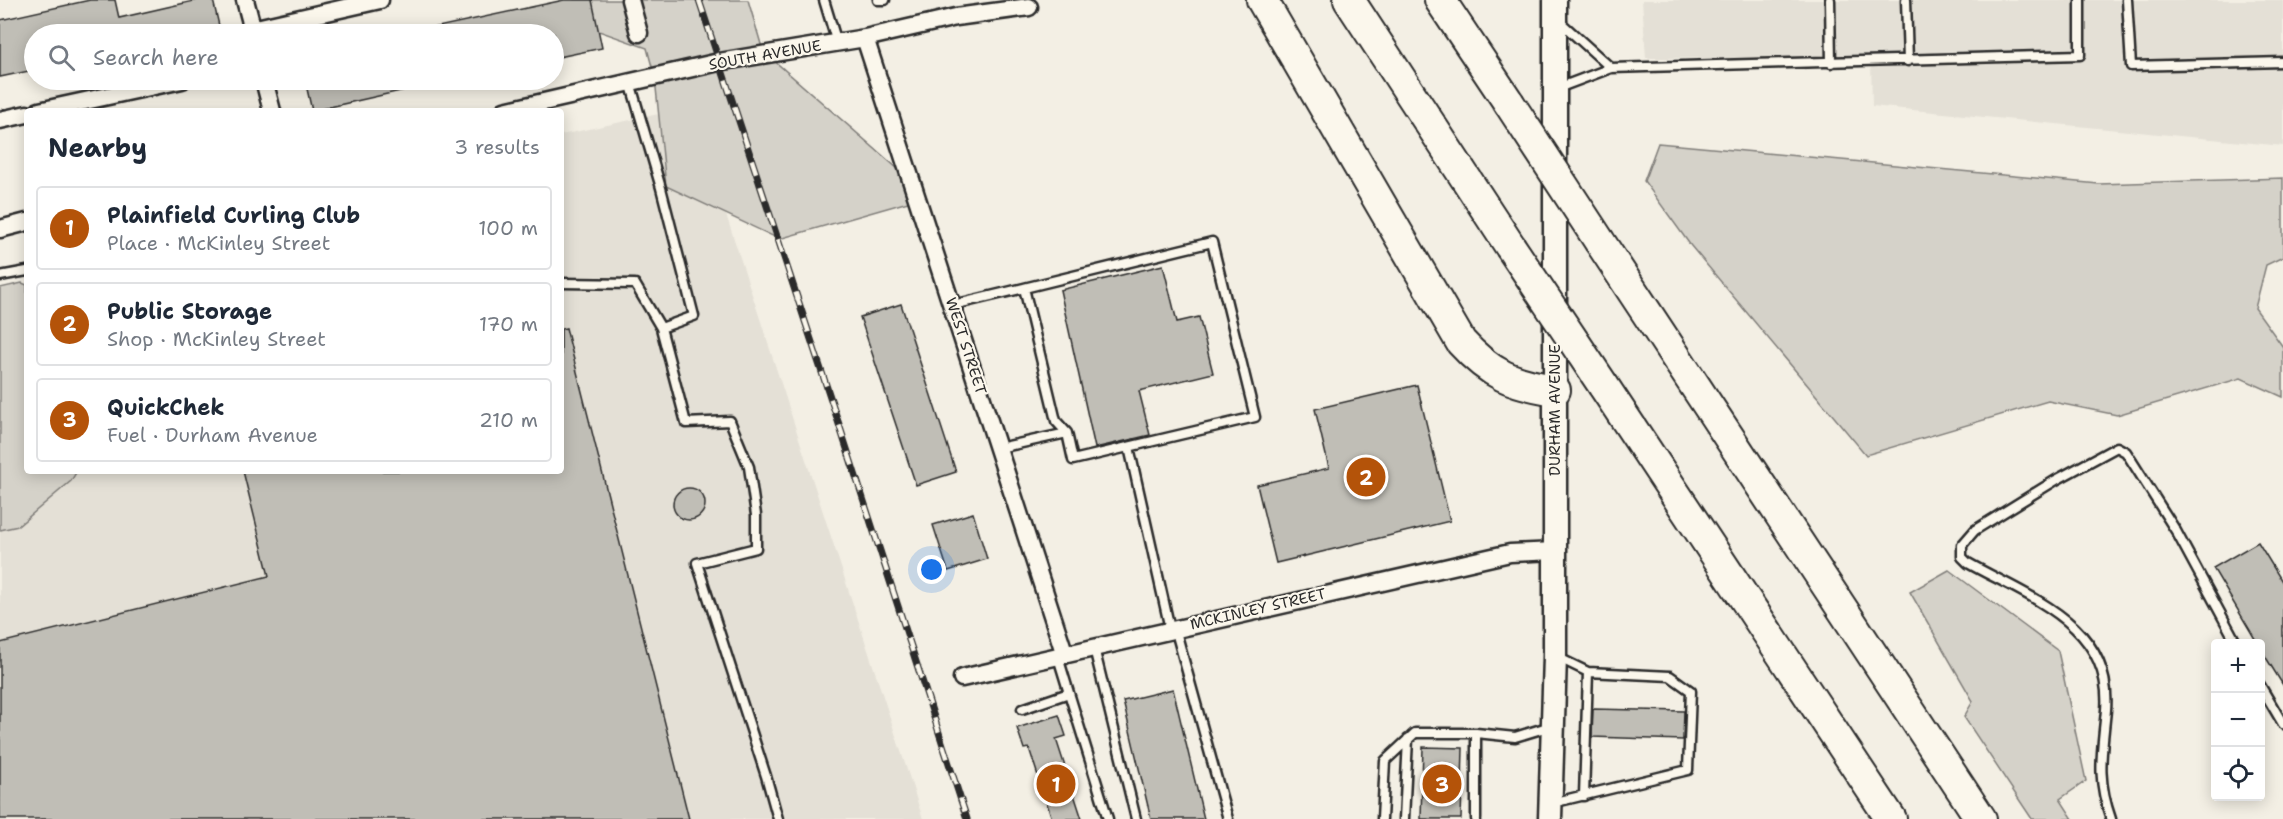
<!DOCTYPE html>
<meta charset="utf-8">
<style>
body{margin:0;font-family:"Shantell Sans",sans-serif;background:#f2f2f3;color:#1f2937}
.controls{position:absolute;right:18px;bottom:18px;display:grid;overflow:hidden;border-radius:6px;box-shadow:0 3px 15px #0003}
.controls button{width:54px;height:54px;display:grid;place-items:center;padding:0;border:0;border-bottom:2px solid #e0e1e3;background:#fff;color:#1f2937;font:30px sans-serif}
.you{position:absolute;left:932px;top:570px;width:21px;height:21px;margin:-15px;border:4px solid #fff;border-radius:50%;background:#1a73e8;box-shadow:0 0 0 9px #1a73e833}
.badge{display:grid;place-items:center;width:39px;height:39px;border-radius:50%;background:#b45309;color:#fff;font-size:20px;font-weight:700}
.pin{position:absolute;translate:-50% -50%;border:3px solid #fff;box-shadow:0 2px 6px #0006}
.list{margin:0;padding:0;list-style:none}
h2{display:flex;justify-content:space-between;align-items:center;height:78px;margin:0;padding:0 24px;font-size:26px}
h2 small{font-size:20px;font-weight:400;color:#747a83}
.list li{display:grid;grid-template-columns:39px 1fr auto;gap:18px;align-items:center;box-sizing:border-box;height:84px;margin:0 12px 12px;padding:0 12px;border:2px solid #e0e1e3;border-radius:6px}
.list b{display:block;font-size:22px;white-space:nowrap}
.list p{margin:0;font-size:20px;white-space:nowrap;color:#747a83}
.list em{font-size:20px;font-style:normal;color:#747a83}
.icon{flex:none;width:33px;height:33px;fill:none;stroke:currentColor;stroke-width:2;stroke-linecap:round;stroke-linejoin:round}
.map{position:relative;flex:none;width:2283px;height:819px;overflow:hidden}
.search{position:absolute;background:#fff;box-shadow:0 3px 15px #0003;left:24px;top:24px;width:540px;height:66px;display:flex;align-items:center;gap:15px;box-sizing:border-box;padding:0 21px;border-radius:33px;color:#747a83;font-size:22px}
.panel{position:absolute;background:#fff;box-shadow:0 3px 15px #0003;left:24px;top:108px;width:540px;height:366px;border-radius:6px}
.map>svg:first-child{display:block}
</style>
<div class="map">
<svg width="2283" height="819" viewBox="0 0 2283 819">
<rect width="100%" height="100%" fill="#f3efe4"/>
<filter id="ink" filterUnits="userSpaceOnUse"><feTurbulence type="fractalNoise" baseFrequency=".0167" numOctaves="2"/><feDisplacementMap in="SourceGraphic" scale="12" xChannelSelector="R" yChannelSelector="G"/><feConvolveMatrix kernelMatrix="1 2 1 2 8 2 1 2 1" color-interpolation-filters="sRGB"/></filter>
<g filter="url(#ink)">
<path fill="#e4e0d6" d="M 1642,0 L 2283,0 L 2283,146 L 1872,106 L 1871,59 L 1646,58 Z
M 691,107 L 923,819 L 0,819 L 0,328 L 27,471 L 561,471 L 561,135 Z"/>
<path fill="#d5d2c9" stroke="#807e7a" stroke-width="1.5" d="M 574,0 L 748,0 L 763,51 L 906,176 L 915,200 L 779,239 L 666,186 L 655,78 L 647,48 L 579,24 Z
M 1658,143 L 2099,184 L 2283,178 L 2283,257 L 2266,265 L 2255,308 L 2283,347 L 2283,397 L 2241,378 L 2117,415 L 2048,401 L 1866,455 L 1691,246 L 1644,181 Z
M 22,283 L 27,285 L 27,471 L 77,471 L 71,481 L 18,526 L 0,530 L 0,288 Z
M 1949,570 L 2058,651 L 2086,781 L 2060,799 L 2073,819 L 2032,819 L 1964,717 L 1973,701 L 1910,592 Z"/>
<path fill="#c0beb6" stroke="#2b2b2b" stroke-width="1.5" d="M 90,0 L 115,0 L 119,18 L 198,0 L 213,0 L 221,34 L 34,34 L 34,70 L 0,77 L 0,20 Z
M 564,0 L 592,0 L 602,48 L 554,58 L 554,34 L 434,34 L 433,28 Z
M 305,80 L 427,80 L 427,85 L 312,111 Z
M 1163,265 L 1177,322 L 1199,317 L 1213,373 L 1139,391 L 1150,435 L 1095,448 L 1060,290 Z
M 901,304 L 956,472 L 916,485 L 860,317 Z
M 566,328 L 689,819 L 0,819 L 0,643 L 269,576 L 243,471 L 561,471 L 561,329 Z
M 1417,385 L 1450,521 L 1276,563 L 1257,485 L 1329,468 L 1315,409 Z
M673 504a16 16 0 1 1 32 0a16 16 0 1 1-32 0Z
M 973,513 L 987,559 L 948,571 L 933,525 Z
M 2258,542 L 2283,583 L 2283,685 L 2260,648 L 2260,644 L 2258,644 L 2213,568 Z
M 1173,689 L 1204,819 L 1151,819 L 1123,701 Z
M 1593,709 L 1684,711 L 1683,740 L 1592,737 Z
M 1059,715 L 1066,736 L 1056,739 L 1082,819 L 1052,819 L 1029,748 L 1024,749 L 1017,728 Z
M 1423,747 L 1463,748 L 1461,819 L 1421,819 Z"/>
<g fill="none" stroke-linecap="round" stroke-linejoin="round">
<g stroke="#2b2b2b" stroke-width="13">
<path id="lane" d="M 824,0 L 837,43
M 878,0 L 885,0
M 1830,0 L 1831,63
M 1906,0 L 1908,61
M 2127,0 L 2131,66 L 2283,62
M 1558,20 L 1611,68
M 630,82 L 661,188 L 694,316 L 661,328 L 686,423 L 730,421 L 749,467 L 756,515 L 756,548 L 697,563 L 766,776 L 778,819
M 1558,88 L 1611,68 L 2080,55 L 2080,0
M 1212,242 L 1255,417 L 1073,460 L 1067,433 L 1056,421 L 1024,288 Z
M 0,276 L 27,271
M 561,283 L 635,284 L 661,328
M 953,305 L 1024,288
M 1129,447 L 1170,629
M 999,448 L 1067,433
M 1175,628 L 1228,819
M 1094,648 L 1136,819
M 2260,685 L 2283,724
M 1069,693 L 1108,819
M 1022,709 L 1069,693 L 1058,657
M 1476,733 L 1515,737 L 1551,726
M 1584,796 L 1588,672
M 1552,803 L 1688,770 L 1691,691 L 1670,676 L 1588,672 L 1557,657
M 1382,819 L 1385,761 L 1415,733 L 1476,733 L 1476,819
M 1404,819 L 1408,739
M 2111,819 C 2096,777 2102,753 2106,710 C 2113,624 2028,597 1968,563 L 1962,557 L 1962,545 L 1975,530 L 2056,480 L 2117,447 L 2126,452 L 2176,531 L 2237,644"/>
</g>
<g stroke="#2b2b2b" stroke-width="21">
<path id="street" d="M 245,0 L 254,34
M 630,0 L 639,33
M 252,29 L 380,0
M 865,38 L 1065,655
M 264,80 L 272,111
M 39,111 L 182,80
M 504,111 L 719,62 L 865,38 L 956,17 L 1029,7
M 0,120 L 27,114
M 0,229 L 27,222
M 962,678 L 1510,553 L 1555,551"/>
</g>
<g stroke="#2b2b2b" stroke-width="27">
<path id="secondary" d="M 1550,819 L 1555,656 L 1555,0"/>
</g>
<g stroke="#2b2b2b" stroke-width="34">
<path id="highway" d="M 1262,0 L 1461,342 C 1491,375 1512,383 1555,390
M 1349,0 L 1510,246
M 1440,0 L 1509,103
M 1600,242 L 1981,819
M 1603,385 L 1891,819"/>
</g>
<use href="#lane" stroke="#fbf7ec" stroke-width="8"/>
<use href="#street" stroke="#fbf7ec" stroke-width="16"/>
<use href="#secondary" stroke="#fbf7ec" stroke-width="22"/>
<use href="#highway" stroke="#fbf7ec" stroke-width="30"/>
<g stroke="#2b2b2b" stroke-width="7">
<path id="rail" d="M 699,0 L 836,415 L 967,819"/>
</g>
<use href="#rail" stroke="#fbf7ec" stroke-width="4.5" stroke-dasharray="14" stroke-linecap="butt"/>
<g stroke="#2b2b2b" stroke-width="34" stroke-linecap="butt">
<path id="highway-bridge" d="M 1509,103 L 1600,242
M 1510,246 L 1603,385"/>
</g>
<use href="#highway-bridge" stroke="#fbf7ec" stroke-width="30"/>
</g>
</g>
<g text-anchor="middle" stroke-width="4.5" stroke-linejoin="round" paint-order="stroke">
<g font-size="15" fill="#2b2b2b" stroke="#fbf7ec">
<text transform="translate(765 55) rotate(-10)" y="5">SOUTH AVENUE</text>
<text transform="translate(966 346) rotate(72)" y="5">WEST STREET</text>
<text transform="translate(1555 410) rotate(-90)" y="5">DURHAM AVENUE</text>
<text transform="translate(1258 609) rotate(-13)" y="5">MCKINLEY STREET</text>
</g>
</g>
</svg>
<div class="controls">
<button>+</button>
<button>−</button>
<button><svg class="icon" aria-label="locate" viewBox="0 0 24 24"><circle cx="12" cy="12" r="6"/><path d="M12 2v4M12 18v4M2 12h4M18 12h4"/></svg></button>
</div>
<div class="you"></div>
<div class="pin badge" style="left:1056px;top:784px">1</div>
<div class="pin badge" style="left:1366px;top:477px">2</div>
<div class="pin badge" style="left:1442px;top:784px">3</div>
<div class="search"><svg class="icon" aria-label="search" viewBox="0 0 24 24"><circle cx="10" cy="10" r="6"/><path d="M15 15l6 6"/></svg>Search here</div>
<section class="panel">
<h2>Nearby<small>3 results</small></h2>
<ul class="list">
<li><span class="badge">1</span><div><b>Plainfield Curling Club</b><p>Place · McKinley Street</p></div><em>100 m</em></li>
<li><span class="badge">2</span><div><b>Public Storage</b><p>Shop · McKinley Street</p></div><em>170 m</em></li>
<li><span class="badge">3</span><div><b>QuickChek</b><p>Fuel · Durham Avenue</p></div><em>210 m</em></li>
</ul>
</section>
</div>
